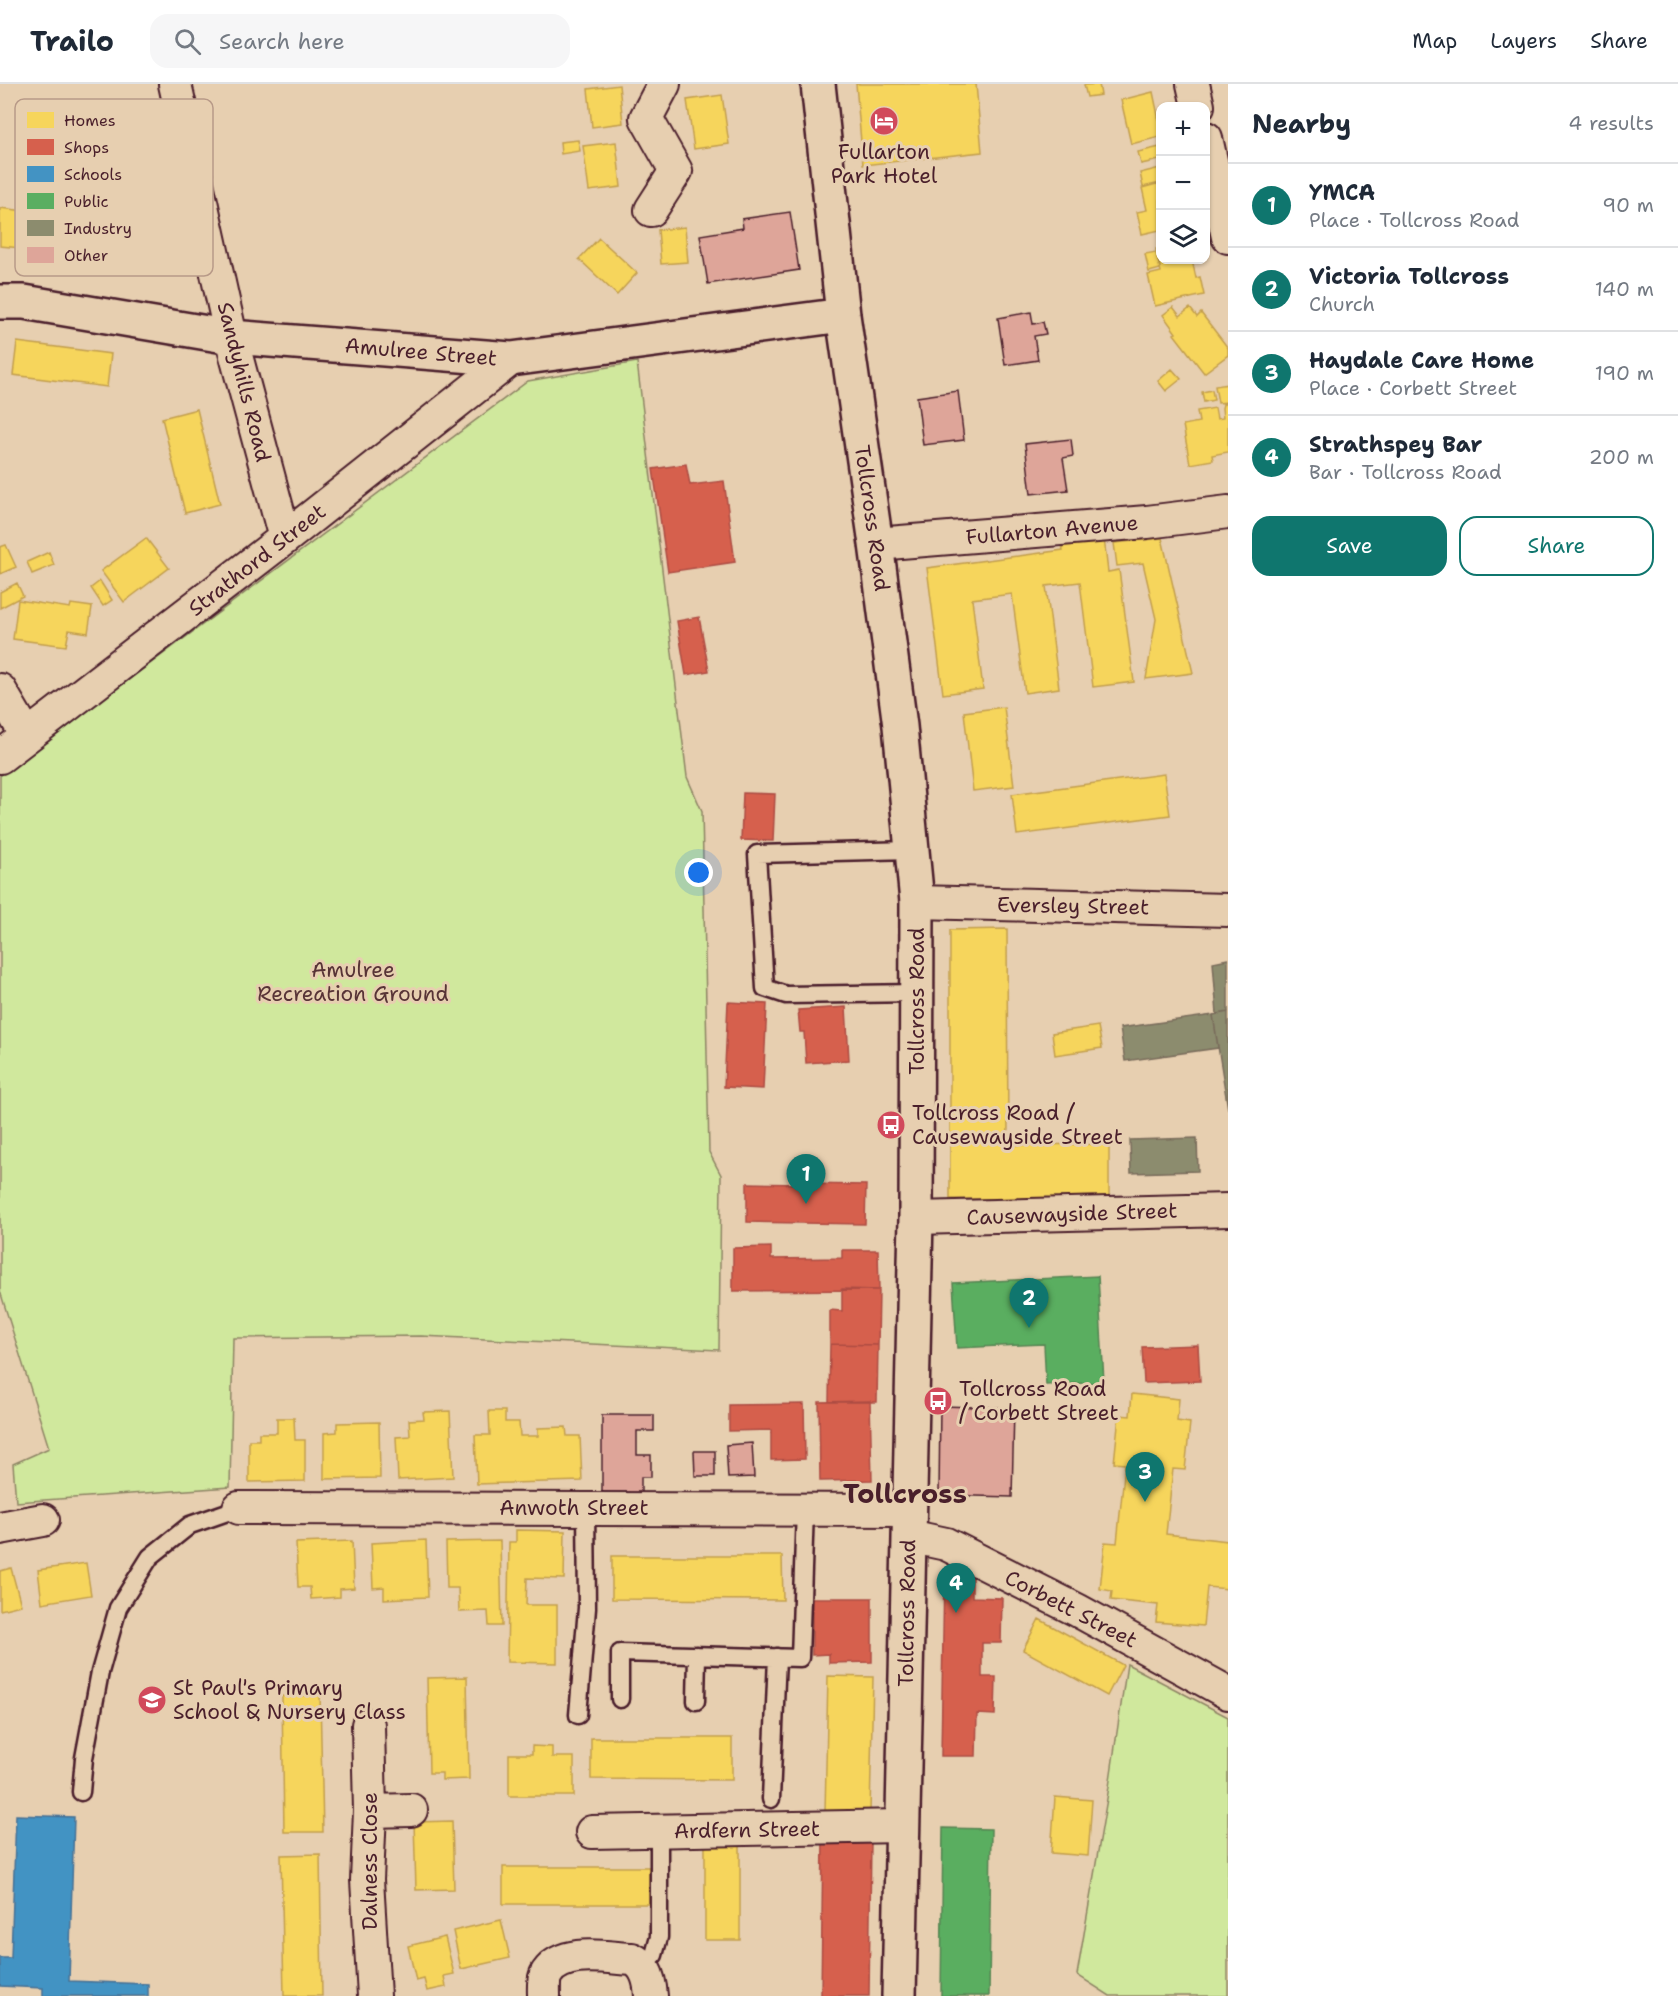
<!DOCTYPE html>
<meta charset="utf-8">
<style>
body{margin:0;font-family:"Shantell Sans",sans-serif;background:#f6f6f7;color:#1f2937}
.controls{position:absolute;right:18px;top:18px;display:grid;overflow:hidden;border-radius:12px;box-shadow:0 2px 4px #0004}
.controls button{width:54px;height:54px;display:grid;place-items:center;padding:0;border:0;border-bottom:2px solid #e0e1e3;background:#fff;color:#1f2937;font:30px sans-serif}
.you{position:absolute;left:699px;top:789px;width:21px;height:21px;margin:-15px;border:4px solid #fff;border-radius:50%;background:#1a73e8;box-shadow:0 0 0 9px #1a73e833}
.badge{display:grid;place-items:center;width:39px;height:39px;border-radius:50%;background:#0f766e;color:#fff;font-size:20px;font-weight:700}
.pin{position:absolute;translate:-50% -50px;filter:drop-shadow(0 2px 3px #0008)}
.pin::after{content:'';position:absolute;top:32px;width:21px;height:18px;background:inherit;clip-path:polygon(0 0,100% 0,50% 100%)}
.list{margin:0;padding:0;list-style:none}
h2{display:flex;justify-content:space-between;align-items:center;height:78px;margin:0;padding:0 24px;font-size:26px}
h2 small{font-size:20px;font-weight:400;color:#747a83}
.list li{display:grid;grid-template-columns:39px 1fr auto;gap:18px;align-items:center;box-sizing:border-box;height:84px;padding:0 24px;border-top:2px solid #e0e1e3}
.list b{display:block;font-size:22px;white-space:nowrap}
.list p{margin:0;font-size:20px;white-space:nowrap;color:#747a83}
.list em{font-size:20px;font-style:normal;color:#747a83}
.actions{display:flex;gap:12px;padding:18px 24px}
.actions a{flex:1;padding:14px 0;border:2px solid #0f766e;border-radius:18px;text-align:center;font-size:21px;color:#0f766e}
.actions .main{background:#0f766e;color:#fff}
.icon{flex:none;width:33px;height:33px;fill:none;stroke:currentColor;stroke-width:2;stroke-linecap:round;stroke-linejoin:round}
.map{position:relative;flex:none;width:1228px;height:1912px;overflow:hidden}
header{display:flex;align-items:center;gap:36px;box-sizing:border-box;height:84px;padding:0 30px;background:#fff;border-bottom:2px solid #e0e1e3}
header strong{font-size:28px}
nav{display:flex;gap:33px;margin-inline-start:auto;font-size:21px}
.search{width:420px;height:54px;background:#f6f6f7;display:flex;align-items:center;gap:15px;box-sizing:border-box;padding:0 21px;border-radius:18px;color:#747a83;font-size:22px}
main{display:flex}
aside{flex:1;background:#fff}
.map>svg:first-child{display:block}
</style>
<header>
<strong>Trailo</strong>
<div class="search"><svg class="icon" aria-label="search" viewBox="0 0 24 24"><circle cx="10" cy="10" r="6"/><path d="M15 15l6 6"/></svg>Search here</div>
<nav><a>Map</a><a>Layers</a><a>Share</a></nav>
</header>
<main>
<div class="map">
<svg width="1228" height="1912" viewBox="0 0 1228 1912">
<rect width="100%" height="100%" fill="#e7cfb0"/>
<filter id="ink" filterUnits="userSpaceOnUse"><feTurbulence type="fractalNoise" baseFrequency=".0167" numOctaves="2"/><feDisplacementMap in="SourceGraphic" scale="12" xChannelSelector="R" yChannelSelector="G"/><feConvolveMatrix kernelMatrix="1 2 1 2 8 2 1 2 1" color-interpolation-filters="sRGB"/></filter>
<g filter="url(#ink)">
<path fill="#d0e89d" stroke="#8d8464" stroke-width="1.5" d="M 637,278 L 687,693 L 702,727 L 709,1068 L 721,1091 L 719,1266 L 421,1252 L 233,1254 L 230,1403 L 16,1418 L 13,1380 L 49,1364 L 0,1207 L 0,692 L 528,297 Z
M 1127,1580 L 1228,1633 L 1228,1912 L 1110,1912 L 1077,1891 L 1109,1703 Z"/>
<path fill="#f6d55c" stroke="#c29e4d" stroke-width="1.5" d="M 856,0 L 976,0 L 982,68 L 863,81 Z
M 1099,0 L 1101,11 L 1087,13 L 1084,1 Z
M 619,1 L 623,39 L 592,43 L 588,5 Z
M 1153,8 L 1160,41 L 1160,53 L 1131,60 L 1121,16 Z
M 722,11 L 729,60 L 694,65 L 687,16 Z
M 578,56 L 580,67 L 561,70 L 560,58 Z
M 616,58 L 621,103 L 589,107 L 583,62 Z
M 1160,63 L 1160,76 L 1141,80 L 1138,68 Z
M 1160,84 L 1160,99 L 1143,103 L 1140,89 Z
M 1160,99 L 1160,146 L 1142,150 L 1137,128 L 1147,126 L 1142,104 Z
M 0,124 L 25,127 L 21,164 L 0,162 Z
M 685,143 L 688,178 L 661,180 L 658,146 Z
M 599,154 L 637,189 L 617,211 L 579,175 Z
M 1160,164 L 1160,176 L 1192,176 L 1196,194 L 1200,193 L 1204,211 L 1155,222 L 1148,191 L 1161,188 L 1156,165 Z
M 1156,168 L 1160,185 L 1149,188 L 1145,170 Z
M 1173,223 L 1180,232 L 1190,224 L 1197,233 L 1201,229 L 1228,264 L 1228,271 L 1204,289 L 1174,250 L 1176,249 L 1163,231 Z
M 17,258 L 111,270 L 107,303 L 13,291 Z
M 1172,285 L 1181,295 L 1166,307 L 1158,297 Z
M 1228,300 L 1228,318 L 1218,319 L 1215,302 Z
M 1212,306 L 1214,316 L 1204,318 L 1202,308 Z
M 1223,320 L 1228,320 L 1228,368 L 1212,371 L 1213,376 L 1190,380 L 1183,341 L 1199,338 L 1197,327 L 1215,324 L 1217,335 L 1223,334 L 1222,324 Z
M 197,325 L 220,420 L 185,429 L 162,334 Z
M 146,454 L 169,484 L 124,518 L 101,487 Z
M 1104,454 L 1108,488 L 1119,486 L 1134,598 L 1093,603 L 1080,498 L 1046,502 L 1059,604 L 1025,609 L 1012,510 L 972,515 L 983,605 L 943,610 L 927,484 L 1063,466 L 1062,461 Z
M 1162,454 L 1193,589 L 1146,595 L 1156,535 L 1143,479 L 1117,482 L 1114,459 Z
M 6,461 L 16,483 L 0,490 L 0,463 Z
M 49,468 L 54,481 L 32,490 L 27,478 Z
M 100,497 L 112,516 L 103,522 L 91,504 Z
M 17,499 L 23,512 L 0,524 L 0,508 Z
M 18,516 L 70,524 L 71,520 L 92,523 L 88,549 L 69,546 L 66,562 L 13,555 Z
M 1004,623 L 1014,702 L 973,707 L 964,628 Z
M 1164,690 L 1170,731 L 1017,751 L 1012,710 Z
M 1007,845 L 1008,1061 L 1109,1060 L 1109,1115 L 950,1115 L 950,846 Z
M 1098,942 L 1102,964 L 1055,971 L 1052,949 Z
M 1132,1310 L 1179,1315 L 1177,1337 L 1190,1339 L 1185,1386 L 1173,1385 L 1166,1450 L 1228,1457 L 1228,1505 L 1207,1503 L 1203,1542 L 1156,1538 L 1158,1521 L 1111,1516 L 1112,1507 L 1100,1505 L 1105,1458 L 1117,1459 L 1125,1380 L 1114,1379 L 1119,1331 L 1130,1332 Z
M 450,1327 L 453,1393 L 398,1396 L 396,1353 L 410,1352 L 409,1336 L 424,1335 L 423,1328 Z
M 489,1327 L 505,1327 L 505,1338 L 519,1338 L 520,1352 L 538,1352 L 538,1344 L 566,1343 L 567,1352 L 580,1352 L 582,1397 L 477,1400 L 475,1351 L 490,1351 Z
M 277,1334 L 294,1334 L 295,1356 L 305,1356 L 305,1397 L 249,1398 L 249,1356 L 259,1356 L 259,1349 L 277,1349 Z
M 379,1338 L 380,1394 L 324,1395 L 324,1349 L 337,1348 L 337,1339 Z
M 516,1446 L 565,1447 L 564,1495 L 527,1494 L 526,1521 L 557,1521 L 557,1579 L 507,1578 L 509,1458 L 516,1458 Z
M 426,1456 L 428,1513 L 384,1515 L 384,1503 L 373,1504 L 371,1459 Z
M 352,1457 L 354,1504 L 340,1505 L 340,1513 L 311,1515 L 310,1503 L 298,1503 L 296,1459 Z
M 500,1457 L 502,1542 L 489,1542 L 488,1527 L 459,1528 L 458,1504 L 447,1504 L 446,1458 Z
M 612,1472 L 782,1472 L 783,1516 L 612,1515 Z
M 86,1479 L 91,1511 L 42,1519 L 38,1486 Z
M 11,1484 L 21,1521 L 0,1526 L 0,1487 Z
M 1039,1535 L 1123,1581 L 1107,1612 L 1023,1566 Z
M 828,1592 L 873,1593 L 870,1729 L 825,1728 Z
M 467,1593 L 469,1695 L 442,1696 L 442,1689 L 429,1689 L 427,1594 Z
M 320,1611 L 323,1748 L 284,1748 L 282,1612 Z
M 591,1654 L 732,1654 L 732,1696 L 591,1695 Z
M 532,1662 L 552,1663 L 552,1673 L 574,1673 L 574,1712 L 509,1712 L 509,1670 L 532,1670 Z
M 1055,1713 L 1092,1716 L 1088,1772 L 1051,1769 Z
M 452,1737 L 454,1805 L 416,1806 L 414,1738 Z
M 705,1761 L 740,1761 L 740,1856 L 705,1856 Z
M 320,1770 L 322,1912 L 284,1912 L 281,1771 Z
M 503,1783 L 649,1783 L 649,1820 L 503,1820 Z
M 501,1836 L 510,1874 L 461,1885 L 453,1847 Z
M 445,1853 L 454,1890 L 444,1892 L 446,1903 L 427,1907 L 424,1895 L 416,1897 L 408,1862 Z"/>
<path fill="#d6604d" stroke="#ac4c43" stroke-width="1.5" d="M 686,380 L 690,401 L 724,397 L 735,478 L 668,488 L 653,385 Z
M 699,533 L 709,587 L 686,591 L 677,537 Z
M 743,709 L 775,710 L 773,757 L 741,756 Z
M 728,918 L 767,920 L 763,1005 L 724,1003 Z
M 846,923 L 849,976 L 806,979 L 804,948 L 800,948 L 798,926 Z
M 747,1099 L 866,1101 L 865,1140 L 747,1138 Z
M 771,1163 L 771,1175 L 842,1174 L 842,1166 L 878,1166 L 879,1206 L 733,1207 L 733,1164 Z
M 842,1205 L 879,1206 L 878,1261 L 830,1260 L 830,1226 L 842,1227 Z
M 830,1260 L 878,1261 L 877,1318 L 829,1318 Z
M 1198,1261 L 1200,1297 L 1144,1299 L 1142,1263 Z
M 870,1317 L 872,1396 L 820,1397 L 819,1318 Z
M 804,1320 L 805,1375 L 771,1376 L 771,1346 L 729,1347 L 729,1321 Z
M 944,1490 L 972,1491 L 972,1513 L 1002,1514 L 1001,1559 L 982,1559 L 982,1593 L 996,1593 L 995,1631 L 977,1630 L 976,1672 L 941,1672 Z
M 812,1514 L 872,1514 L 872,1578 L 829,1579 L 829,1570 L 812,1571 Z
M 823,1755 L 871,1756 L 869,1912 L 821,1912 Z"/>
<path fill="#4393c3" stroke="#457095" stroke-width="1.5" d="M 16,1731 L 74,1733 L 69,1897 L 148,1900 L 148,1912 L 43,1912 L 43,1904 L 0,1902 L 0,1874 L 11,1874 Z"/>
<path fill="#5aae61" stroke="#558351" stroke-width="1.5" d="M 1098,1192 L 1104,1298 L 1046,1301 L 1044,1260 L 957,1264 L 953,1199 Z
M 943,1744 L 991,1745 L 989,1912 L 941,1912 Z"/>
<path fill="#8c8c6e" stroke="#786b5a" stroke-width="1.5" d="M 1228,875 L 1228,928 L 1217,930 L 1213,878 Z
M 1228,928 L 1228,1025 L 1213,931 Z
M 1213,931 L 1218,964 L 1125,977 L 1120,944 Z
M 1197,1054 L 1198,1087 L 1131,1089 L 1130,1056 Z"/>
<path fill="#dea599" stroke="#4a1f2b" stroke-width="1.5" d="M 790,128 L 799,186 L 708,200 L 700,151 L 743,144 L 742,135 Z
M 1031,228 L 1033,240 L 1043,238 L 1046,250 L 1034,252 L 1038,276 L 1005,281 L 998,234 Z
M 958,307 L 964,356 L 923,361 L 917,313 Z
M 1071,355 L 1073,372 L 1063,374 L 1068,406 L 1031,410 L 1025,360 Z
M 940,1322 L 1014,1324 L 1012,1413 L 939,1411 Z
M 602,1331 L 654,1331 L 654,1347 L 637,1347 L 637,1371 L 651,1371 L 651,1393 L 641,1393 L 641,1411 L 602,1411 Z
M 752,1359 L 754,1393 L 728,1394 L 726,1361 Z
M 694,1367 L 715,1367 L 715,1392 L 695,1392 Z"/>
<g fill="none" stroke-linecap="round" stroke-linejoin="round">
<g stroke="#4a1f2b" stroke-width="21">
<path id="service" d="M 912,766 L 757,770 L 765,904 L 786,911 L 917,909
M 620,1615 L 620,1569 L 800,1574 L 805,1425
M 696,1617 L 697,1571
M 578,1631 L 587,1524 L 586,1424
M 81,1708 L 84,1674 L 100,1588 L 118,1524 L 150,1473 L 190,1441 L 239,1424
M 771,1715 L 777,1573
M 643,1883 L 654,1871 L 659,1853 L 659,1748"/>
</g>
<g stroke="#4a1f2b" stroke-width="36">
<path id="minor" d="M 175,0 L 231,253 L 285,454
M 1193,0 L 1198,22
M 1206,54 L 1228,153
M 651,126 L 676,87 L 646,34 L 664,0
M 876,460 L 1147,438 L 1228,428
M 0,606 L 27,652
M 0,673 L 285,454 L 511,275
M 917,818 L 1228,826
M 916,1134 L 1228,1126
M 239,1424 L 910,1426
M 0,1444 L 43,1436
M 909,1452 L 946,1460 L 1077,1526 L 1228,1609
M 368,1641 L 370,1727 L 367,1796 L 374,1912
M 370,1727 L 411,1726
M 592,1748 L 902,1742
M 544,1912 C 544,1905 543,1895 547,1889 C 564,1864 607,1874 632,1875 C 647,1881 650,1898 651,1912"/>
</g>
<g stroke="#4a1f2b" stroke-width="38">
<path id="tertiary" d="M 818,0 L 843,231 L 876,460 L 900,642 L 917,818 L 916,1134 L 899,1912
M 0,218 L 24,218 L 231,253 L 511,275 L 843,231"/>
</g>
<use href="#service" stroke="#e7cfb0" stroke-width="16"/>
<use href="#minor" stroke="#e7cfb0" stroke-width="32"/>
<use href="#tertiary" stroke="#e7cfb0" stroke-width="33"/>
</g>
</g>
<defs>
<g id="hotel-disc" transform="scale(1.5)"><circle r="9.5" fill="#d1495b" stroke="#e7cfb0"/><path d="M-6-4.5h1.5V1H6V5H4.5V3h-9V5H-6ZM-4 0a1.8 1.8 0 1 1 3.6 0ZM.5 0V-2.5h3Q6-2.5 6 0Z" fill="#fff"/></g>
<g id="bus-disc" transform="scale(1.5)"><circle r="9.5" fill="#d1495b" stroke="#e7cfb0"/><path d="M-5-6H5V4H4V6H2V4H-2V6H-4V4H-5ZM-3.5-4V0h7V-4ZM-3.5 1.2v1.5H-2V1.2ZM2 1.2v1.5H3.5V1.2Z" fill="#fff"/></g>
<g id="school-disc" transform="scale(1.5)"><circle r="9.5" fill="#d1495b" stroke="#e7cfb0"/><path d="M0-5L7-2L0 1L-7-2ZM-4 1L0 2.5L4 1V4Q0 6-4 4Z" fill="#fff"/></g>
</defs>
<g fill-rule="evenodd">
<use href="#hotel-disc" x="884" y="37"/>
<use href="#bus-disc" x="891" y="1041"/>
<use href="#bus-disc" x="938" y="1317"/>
<use href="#school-disc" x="152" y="1616"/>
</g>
<g text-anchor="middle" stroke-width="6" stroke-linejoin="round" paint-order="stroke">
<g font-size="21" fill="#4a1f2b" stroke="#e7cfb0" text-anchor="start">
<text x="884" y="75" text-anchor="middle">Fullarton<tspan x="884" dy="24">Park Hotel</tspan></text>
<text x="912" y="1036">Tollcross Road /<tspan x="912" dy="24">Causewayside Street</tspan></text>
<text x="959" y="1312">Tollcross Road<tspan x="959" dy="24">/ Corbett Street</tspan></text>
<text x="173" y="1611">St Paul's Primary<tspan x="173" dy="24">School &amp; Nursery Class</tspan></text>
</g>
<g font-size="21" fill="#4a1f2b" stroke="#e7cfb0">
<text transform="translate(421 268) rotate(5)" y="7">Amulree Street</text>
<text transform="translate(244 298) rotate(76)" y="7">Sandyhills Road</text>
<text transform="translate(872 434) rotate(82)" y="7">Tollcross Road</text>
<text transform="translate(1052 446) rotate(-5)" y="7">Fullarton Avenue</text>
<text transform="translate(257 476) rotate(-38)" y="7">Strathord Street</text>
<text transform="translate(1073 822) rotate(1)" y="7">Eversley Street</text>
<text transform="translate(917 917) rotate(-90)" y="7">Tollcross Road</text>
<text transform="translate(1072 1130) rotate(-2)" y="7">Causewayside Street</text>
<text x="574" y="1431">Anwoth Street</text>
<text transform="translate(1071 1525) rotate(27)" y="7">Corbett Street</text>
<text transform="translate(907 1529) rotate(-89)" y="7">Tollcross Road</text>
<text transform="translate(747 1746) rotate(-1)" y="7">Ardfern Street</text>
<text transform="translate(370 1777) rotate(-90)" y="7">Dalness Close</text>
</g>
<g font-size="21" fill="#573336" stroke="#e7cfb0">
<text x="353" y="893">Amulree<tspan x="353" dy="24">Recreation Ground</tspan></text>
</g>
<g font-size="27" font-weight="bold" fill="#4a1f2b" stroke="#e7cfb0">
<text x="905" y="1419">Tollcross</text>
</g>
</g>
<rect x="15" y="15" width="198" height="177" rx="9" fill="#e7cfb0" stroke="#b89a88" stroke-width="1.5"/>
<rect x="27" y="28" width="27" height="16" fill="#f6d55c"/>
<rect x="27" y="55" width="27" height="16" fill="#d6604d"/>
<rect x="27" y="82" width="27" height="16" fill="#4393c3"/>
<rect x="27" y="109" width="27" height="16" fill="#5aae61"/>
<rect x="27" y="136" width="27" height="16" fill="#8c8c6e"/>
<rect x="27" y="163" width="27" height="16" fill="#dea599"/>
<g font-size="16" fill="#4a1f2b">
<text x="64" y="42">Homes</text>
<text x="64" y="69">Shops</text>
<text x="64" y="96">Schools</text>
<text x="64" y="123">Public</text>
<text x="64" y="150">Industry</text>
<text x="64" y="177">Other</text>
</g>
</svg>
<div class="controls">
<button>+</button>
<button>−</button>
<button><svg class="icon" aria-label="layers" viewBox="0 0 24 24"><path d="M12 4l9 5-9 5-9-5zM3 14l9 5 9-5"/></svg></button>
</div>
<div class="you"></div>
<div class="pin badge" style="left:806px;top:1120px">1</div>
<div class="pin badge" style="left:1029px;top:1244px">2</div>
<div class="pin badge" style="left:1145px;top:1418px">3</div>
<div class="pin badge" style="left:956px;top:1529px">4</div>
</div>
<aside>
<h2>Nearby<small>4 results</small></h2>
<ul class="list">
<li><span class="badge">1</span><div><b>YMCA</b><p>Place · Tollcross Road</p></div><em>90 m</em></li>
<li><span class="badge">2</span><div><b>Victoria Tollcross</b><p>Church</p></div><em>140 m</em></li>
<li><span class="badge">3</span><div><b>Haydale Care Home</b><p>Place · Corbett Street</p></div><em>190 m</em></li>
<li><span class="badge">4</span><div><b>Strathspey Bar</b><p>Bar · Tollcross Road</p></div><em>200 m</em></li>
</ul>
<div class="actions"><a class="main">Save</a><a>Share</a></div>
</aside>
</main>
